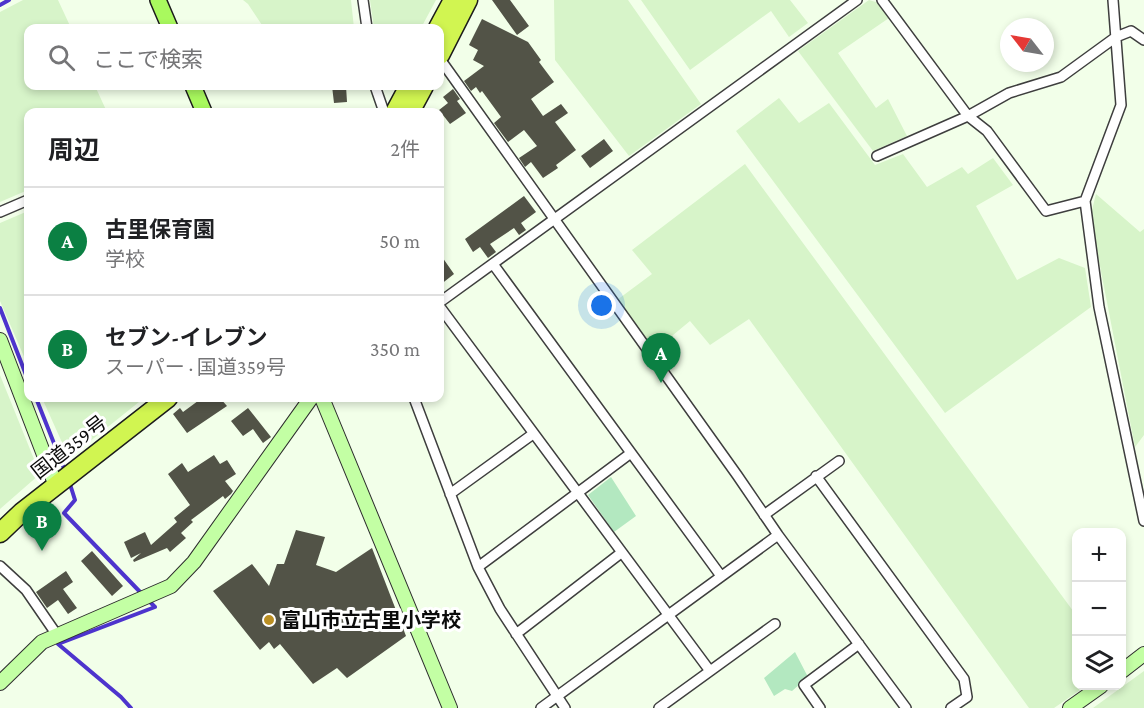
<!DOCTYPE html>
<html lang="ja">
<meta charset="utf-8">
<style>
body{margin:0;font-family:"Crimson Pro","Noto Sans JP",serif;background:#f2f2f2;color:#202124}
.controls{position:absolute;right:18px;bottom:18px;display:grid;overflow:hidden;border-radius:12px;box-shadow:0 3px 9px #0003}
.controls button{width:54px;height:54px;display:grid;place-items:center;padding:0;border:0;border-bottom:2px solid #e0e0e0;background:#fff;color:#202124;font:30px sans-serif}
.compass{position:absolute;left:1000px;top:18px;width:54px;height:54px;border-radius:50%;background:#fff;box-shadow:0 3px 9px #0003;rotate:301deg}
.you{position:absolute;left:602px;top:306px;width:21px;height:21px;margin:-15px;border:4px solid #fff;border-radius:50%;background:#1a73e8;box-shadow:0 0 0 9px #1a73e833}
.badge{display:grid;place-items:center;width:39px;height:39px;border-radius:50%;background:#0b8043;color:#fff;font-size:20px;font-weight:700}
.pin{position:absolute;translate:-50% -50px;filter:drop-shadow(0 2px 3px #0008)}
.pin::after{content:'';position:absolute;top:32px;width:21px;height:18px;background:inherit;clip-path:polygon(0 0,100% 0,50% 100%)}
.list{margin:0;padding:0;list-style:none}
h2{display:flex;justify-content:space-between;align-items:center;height:78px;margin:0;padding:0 24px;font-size:26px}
h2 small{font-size:20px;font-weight:400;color:#757577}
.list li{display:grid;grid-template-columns:39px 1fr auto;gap:18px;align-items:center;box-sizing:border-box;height:108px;padding:0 24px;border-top:2px solid #e0e0e0}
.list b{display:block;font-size:22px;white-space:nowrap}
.list p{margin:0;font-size:20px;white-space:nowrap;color:#757577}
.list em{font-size:20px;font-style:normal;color:#757577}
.icon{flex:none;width:33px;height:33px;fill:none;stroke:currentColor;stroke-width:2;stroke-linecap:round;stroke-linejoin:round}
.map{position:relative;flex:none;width:1144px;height:708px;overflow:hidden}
.search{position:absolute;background:#fff;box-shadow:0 3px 9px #0003;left:24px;top:24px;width:420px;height:66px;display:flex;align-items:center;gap:15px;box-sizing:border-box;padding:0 21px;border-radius:12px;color:#757577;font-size:22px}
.panel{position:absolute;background:#fff;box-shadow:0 3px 9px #0003;left:24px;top:108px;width:420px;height:294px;border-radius:12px}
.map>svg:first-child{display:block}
</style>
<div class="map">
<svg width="1144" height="708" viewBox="0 0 1144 708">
<rect width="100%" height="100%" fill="#f2ffe9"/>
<path fill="#d7f4c9" d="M 23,0 L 58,0 L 71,28 L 28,28 L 28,86 L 95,86 L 107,112 L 28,112 L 28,190 L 0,202 L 0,12 Z
M 243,0 L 351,0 L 354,28 L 264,28 L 248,4 Z
M 370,0 L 436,0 L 421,28 L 374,28 Z
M 554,0 L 628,0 L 701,104 L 629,156 L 555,60 Z
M 641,0 L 790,0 L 808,23 L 789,37 L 771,11 L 690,70 Z
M 869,0 L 879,3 L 889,18 L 838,53 L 876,108 L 888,99 L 907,136 L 873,151 L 798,51 Z
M 779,98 L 799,123 L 829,103 L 875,165 L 903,154 L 927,187 L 962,167 L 968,174 L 993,158 L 1013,185 L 976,206 L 1017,280 L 1059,258 L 1085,268 L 1091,307 L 945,413 L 736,131 Z
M 745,164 L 1076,615 L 1076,686 L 1086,686 L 1054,708 L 1029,708 L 749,319 L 710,345 L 690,321 L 655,350 L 617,300 L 652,274 L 632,250 Z
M 1096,194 L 1140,232 L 1144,229 L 1144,435 L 1135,447 L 1093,230 L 1092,210 Z
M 28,211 L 28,366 L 0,301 L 0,223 Z
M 0,375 L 40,474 L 0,509 Z
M 42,398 L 144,398 L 69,458 Z
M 1144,671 L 1144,708 L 1093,708 Z"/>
<path fill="#b3e8c0" d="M 611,477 L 636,516 L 614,532 L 588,495 Z
M 795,652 L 808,677 L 792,691 L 785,689 L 774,696 L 764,678 Z"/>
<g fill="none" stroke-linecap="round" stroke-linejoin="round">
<path stroke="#4d34cd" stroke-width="4" d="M 0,5 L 9,0
M 0,308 L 28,380
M 36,398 L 65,471
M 69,481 L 75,500 L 64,513 L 143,595
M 131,708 L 121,697 L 58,644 L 155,607 L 149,601"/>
</g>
<path fill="#525347" d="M 492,0 L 510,0 L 529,26 L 517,35 Z
M 482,19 L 528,42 L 541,60 L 539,62 L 554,82 L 531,99 L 543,116 L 561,104 L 568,113 L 555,122 L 576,150 L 556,165 L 558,168 L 543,178 L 531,162 L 525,167 L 519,158 L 537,146 L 524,130 L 508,142 L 494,123 L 501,117 L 482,91 L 480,93 L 476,87 L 471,91 L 464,81 L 484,66 L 473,60 L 478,50 L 469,45 Z
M 332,86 L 346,86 L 347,102 L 334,103 Z
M 453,89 L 460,99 L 457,101 L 466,113 L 450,124 L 439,110 L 448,103 L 443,97 Z
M 604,139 L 613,151 L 590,168 L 581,156 Z
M 524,196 L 536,212 L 521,223 L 526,230 L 519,235 L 514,228 L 490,244 L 496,252 L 488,258 L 480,247 L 473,252 L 465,239 Z
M 440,254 L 454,274 L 440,285 Z
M 202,398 L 220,398 L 227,406 L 187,433 L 173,414 L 180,408 L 183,412 Z
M 248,408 L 271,437 L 263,443 L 253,429 L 243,436 L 231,421 Z
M 214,455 L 220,464 L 227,460 L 236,474 L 225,481 L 233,491 L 231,494 L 225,499 L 223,496 L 191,520 L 193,522 L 181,533 L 186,538 L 170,552 L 167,548 L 134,562 L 133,560 L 141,553 L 131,558 L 124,542 L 145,532 L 151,545 L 177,522 L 174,518 L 190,505 L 168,474 L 182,463 L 188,472 Z
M 296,530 L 325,537 L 316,565 L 336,572 L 372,548 L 406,636 L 347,678 L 337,668 L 313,684 L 280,644 L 274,649 L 269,642 L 260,650 L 213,591 L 252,564 L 269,586 L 277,564 L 284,564 Z
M 92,551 L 123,586 L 112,596 L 81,561 Z
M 66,571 L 73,582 L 63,589 L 77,608 L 68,614 L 58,600 L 47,608 L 36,592 Z"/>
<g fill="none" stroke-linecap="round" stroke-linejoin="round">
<g stroke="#3e3e3e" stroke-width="12">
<path id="street" d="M 363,0 L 367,28
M 882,0 L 968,116 L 987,131 L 1046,211 L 1085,201
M 1113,0 L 1121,105 L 1085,201 L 1099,307 L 1144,521
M 440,59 L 737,475 L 778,535 L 906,708
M 375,86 L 384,112
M 877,156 L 968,116 L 1009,93 L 1061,77 L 1116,37 L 1131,31 L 1144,40
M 0,212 L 28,200
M 493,264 L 721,576
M 440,302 L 857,0
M 440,307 L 710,671
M 414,398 L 478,567 L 500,609 L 565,708
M 816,476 L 964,679 L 967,697 L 951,708
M 450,494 L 533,434
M 764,515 L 839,461
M 0,566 L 26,590 L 57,635
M 478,567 L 631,453
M 516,634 L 621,553
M 541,708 L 778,535
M 659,708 L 775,624
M 820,708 L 804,685 L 859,644"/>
</g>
<g stroke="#2d2d2d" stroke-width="16">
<path id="secondary" d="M 0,340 L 56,486
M 322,398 L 450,708
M 1122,671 L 1144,654
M 0,683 L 42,642 L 171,586 L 194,562 L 311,398
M 1070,708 L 1101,686"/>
</g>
<g stroke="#1c1c1c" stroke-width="18">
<path id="primary" d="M 158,0 L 170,28
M 193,86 L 204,112"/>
</g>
<g stroke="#1c1c1c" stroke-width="21">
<path id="highway" d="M 438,28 L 453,0
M 440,55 L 468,0
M 395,112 L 409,86
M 410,112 L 424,86
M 0,533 L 22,512 L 168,398"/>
</g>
<use href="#street" stroke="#fff" stroke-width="9"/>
<use href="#secondary" stroke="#c3ffa4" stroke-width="14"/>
<use href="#primary" stroke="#a9f95e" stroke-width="15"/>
<use href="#highway" stroke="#d1f551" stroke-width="18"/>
</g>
<circle fill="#ba8f23" stroke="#fff" stroke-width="2" cx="269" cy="620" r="6"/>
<g text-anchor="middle" stroke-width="6" stroke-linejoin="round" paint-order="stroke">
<g font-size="20" fill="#0b0b0b" stroke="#fff">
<text transform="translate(69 447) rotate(-38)" y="7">国道359号</text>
</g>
<g font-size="20" font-weight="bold" fill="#0b0b0b" stroke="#fff" text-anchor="start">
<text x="281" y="627">富山市立古里小学校</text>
</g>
</g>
</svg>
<div class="controls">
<button>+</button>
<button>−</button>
<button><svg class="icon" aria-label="layers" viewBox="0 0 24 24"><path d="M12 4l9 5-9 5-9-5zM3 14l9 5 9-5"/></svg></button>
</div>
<svg class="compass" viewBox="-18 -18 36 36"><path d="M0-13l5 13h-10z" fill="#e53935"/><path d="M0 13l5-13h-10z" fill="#757577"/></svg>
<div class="you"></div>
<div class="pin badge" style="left:661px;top:383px">A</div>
<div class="pin badge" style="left:42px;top:551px">B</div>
<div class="search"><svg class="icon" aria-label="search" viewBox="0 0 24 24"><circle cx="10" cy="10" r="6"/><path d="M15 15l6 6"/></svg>ここで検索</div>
<section class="panel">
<h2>周辺<small>2件</small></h2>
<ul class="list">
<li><span class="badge">A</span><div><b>古里保育園</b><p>学校</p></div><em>50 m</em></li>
<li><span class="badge">B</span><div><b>セブン-イレブン</b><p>スーパー · 国道359号</p></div><em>350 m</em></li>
</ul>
</section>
</div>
